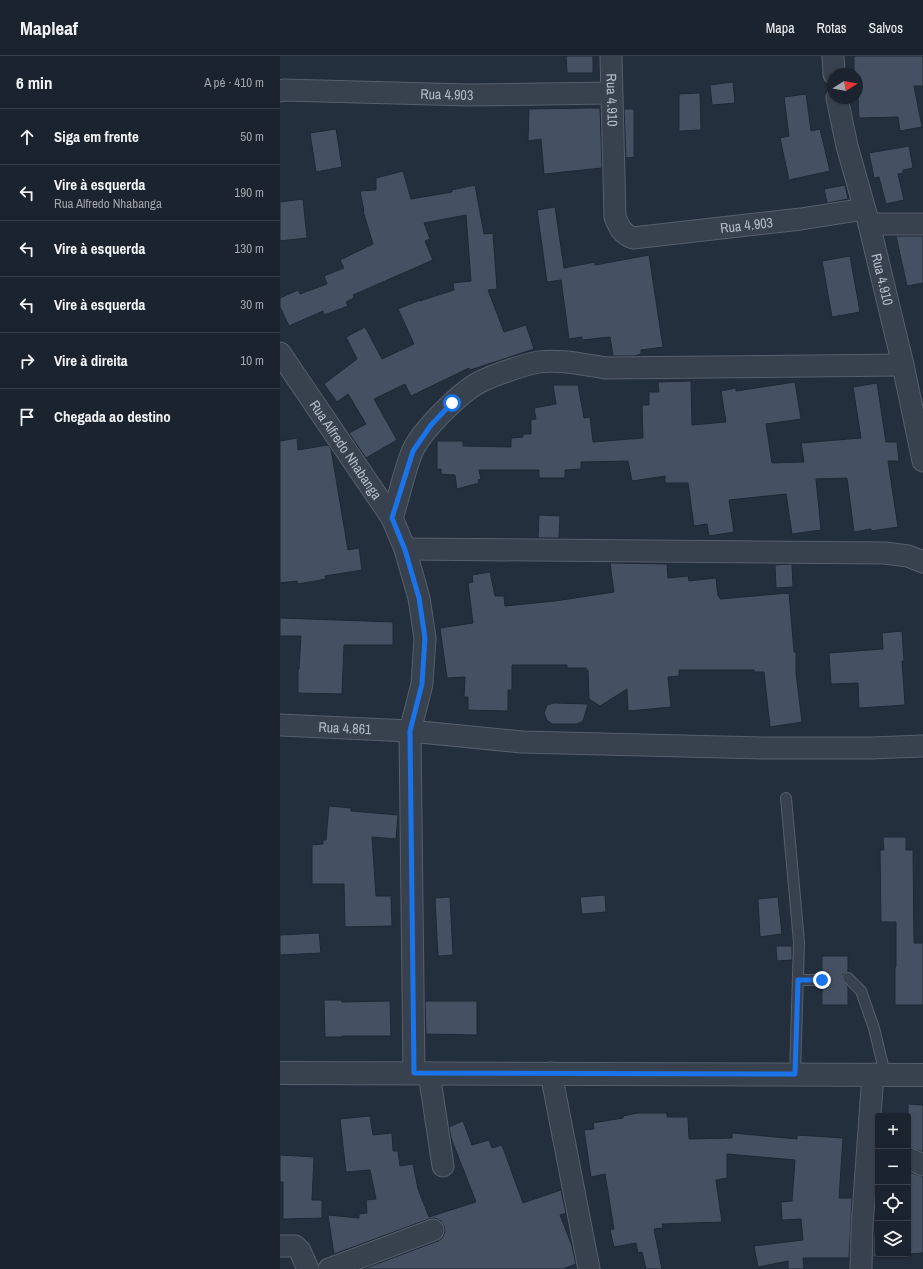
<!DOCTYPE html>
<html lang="pt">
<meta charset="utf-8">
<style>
body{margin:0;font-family:"Archivo Narrow",sans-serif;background:#242b36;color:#f1f3f6}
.controls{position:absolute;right:12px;bottom:12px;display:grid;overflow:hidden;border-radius:4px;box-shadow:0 1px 3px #0004}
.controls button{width:36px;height:36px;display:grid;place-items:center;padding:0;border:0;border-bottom:1px solid #39404a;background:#1b232e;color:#f1f3f6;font:20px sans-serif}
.compass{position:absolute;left:547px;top:12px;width:36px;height:36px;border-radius:50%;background:#1b232e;box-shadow:0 1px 3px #0004;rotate:79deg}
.stop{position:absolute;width:12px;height:12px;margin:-9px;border:3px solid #1a73e8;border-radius:50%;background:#fff}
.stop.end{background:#1a73e8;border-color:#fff;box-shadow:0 1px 4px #0008}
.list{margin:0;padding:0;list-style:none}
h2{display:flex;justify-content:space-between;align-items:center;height:52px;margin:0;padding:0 16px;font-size:17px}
h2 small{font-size:13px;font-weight:400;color:#a0a4aa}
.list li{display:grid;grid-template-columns:26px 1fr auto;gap:12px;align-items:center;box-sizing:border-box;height:56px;padding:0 16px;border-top:1px solid #39404a}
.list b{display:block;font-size:15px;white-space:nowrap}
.list p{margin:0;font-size:13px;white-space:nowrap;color:#a0a4aa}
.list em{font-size:13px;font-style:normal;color:#a0a4aa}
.icon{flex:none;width:22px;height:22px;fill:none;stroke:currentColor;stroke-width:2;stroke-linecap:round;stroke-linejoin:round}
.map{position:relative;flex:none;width:643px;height:1213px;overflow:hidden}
header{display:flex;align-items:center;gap:24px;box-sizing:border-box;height:56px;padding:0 20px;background:#1b232e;border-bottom:1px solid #39404a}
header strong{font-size:19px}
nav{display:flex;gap:22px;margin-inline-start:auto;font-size:14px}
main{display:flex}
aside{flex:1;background:#1b232e}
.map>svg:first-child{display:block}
</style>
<header>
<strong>Mapleaf</strong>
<nav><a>Mapa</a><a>Rotas</a><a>Salvos</a></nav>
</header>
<main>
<aside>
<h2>6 min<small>A pé · 410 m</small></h2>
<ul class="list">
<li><svg class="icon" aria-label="ahead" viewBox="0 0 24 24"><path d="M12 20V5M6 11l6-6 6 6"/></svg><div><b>Siga em frente</b></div><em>50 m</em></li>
<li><svg class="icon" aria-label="left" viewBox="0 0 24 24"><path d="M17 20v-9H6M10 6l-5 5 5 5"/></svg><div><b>Vire à esquerda</b><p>Rua Alfredo Nhabanga</p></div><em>190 m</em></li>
<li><svg class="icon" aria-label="left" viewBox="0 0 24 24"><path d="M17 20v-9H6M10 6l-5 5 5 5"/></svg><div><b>Vire à esquerda</b></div><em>130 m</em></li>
<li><svg class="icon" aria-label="left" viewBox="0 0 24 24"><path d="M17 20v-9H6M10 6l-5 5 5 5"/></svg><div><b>Vire à esquerda</b></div><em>30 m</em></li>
<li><svg class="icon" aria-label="right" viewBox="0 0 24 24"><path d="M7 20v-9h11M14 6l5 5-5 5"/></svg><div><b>Vire à direita</b></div><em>10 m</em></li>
<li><svg class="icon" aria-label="arrive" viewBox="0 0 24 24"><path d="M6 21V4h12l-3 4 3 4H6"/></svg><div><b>Chegada ao destino</b></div></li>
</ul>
</aside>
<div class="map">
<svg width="643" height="1213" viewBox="0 0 643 1213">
<rect width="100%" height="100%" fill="#242f3e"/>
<path fill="#455162" stroke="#1f2835" d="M 286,0 L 313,0 L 313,17 L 287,17 Z
M 574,0 L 643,0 L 643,30 L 634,30 L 642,71 L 620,75 L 618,61 L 579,62 L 577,18 L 574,18 Z
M 453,26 L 455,47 L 432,49 L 430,29 Z
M 420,37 L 421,74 L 399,75 L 399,38 Z
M 526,38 L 531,75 L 540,73 L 550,115 L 509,124 L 500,82 L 509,80 L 504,41 Z
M 307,52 L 320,52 L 322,112 L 264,118 L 261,83 L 248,85 L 249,53 Z
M 344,53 L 354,53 L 354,101 L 346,102 Z
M 56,73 L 62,111 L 36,116 L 30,77 Z
M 629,90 L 633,112 L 623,114 L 623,117 L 618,118 L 624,144 L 606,148 L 599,121 L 594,122 L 589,97 Z
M 123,115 L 131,143 L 172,136 L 172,134 L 195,129 L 204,178 L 213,177 L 217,233 L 208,234 L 224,276 L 246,269 L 254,293 L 190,314 L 189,312 L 131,340 L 125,328 L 94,343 L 117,384 L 86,402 L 69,377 L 86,368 L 68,338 L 57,346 L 44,328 L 77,303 L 66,281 L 85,271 L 102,303 L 134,288 L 118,253 L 140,244 L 140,245 L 174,234 L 173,227 L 191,225 L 186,159 L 144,167 L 150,183 L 145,185 L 153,204 L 73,239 L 74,242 L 66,246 L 68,250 L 44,259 L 43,255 L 9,270 L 0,251 L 0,242 L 18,234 L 20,238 L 47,228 L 44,220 L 64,212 L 60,204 L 93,188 L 83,155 L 84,155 L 80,135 L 96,134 L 96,122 Z
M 565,129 L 568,143 L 547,147 L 544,133 Z
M 23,143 L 27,182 L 0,185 L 0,146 Z
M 275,151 L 284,212 L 315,206 L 315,209 L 369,199 L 383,291 L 361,294 L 361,298 L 354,300 L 333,300 L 330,281 L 302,284 L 302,281 L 289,283 L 281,224 L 267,226 L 257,154 Z
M 616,180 L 643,180 L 643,227 L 627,230 Z
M 570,200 L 580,256 L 552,261 L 542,205 Z
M 411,325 L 412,369 L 446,366 L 441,335 L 456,332 L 456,335 L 515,326 L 521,363 L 486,368 L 492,407 L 524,406 L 521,387 L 581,382 L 573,331 L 597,327 L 606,386 L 617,386 L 619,405 L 608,405 L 618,471 L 591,475 L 591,473 L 574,476 L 567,422 L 536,423 L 541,474 L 512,478 L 506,438 L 449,444 L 454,476 L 429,480 L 427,468 L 414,470 L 408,427 L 385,427 L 385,420 L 352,425 L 348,405 L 301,406 L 301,413 L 285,414 L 285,422 L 259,422 L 259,414 L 199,414 L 201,423 L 198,424 L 199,427 L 177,433 L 175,419 L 161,418 L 161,413 L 157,413 L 157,385 L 183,385 L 183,390 L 231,391 L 231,382 L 243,381 L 243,378 L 251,378 L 251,364 L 256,363 L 254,352 L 276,348 L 273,329 L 298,329 L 304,362 L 310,361 L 313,386 L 363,382 L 362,349 L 369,349 L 369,336 L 379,336 L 378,326 Z
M 17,382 L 18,394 L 48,389 L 51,393 L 68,494 L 79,492 L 82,514 L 45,520 L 46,523 L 18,528 L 17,525 L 0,527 L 0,385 Z
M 259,459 L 280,460 L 279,482 L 258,482 Z
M 330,507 L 387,508 L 388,522 L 408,520 L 409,525 L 436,522 L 438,540 L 439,540 L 440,543 L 509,537 L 514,596 L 516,596 L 516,617 L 522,666 L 490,671 L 484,616 L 474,616 L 474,614 L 399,614 L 399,620 L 388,621 L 391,651 L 348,655 L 347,633 L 320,650 L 309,643 L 308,614 L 306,615 L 306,612 L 287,612 L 287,609 L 232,609 L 232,634 L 228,634 L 228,655 L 188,654 L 188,641 L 184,641 L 185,621 L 167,622 L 160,572 L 193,567 L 188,527 L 193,526 L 192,519 L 210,516 L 215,540 L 224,540 L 225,550 L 275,545 L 334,536 Z
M 512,508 L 513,531 L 496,532 L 495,509 Z
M 0,562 L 113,566 L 113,589 L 64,589 L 62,638 L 18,637 L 18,613 L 19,613 L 21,580 L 0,580 Z
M 622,575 L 624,605 L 622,605 L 625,649 L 579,652 L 578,627 L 551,628 L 549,597 L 603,593 L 602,577 Z
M 274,647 L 308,648 L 303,665 L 297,668 L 272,668 L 267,664 L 264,657 L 267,649 Z
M 49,750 L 71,752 L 71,755 L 118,759 L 116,783 L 92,781 L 96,840 L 111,840 L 112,870 L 65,871 L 64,828 L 32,828 L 32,789 L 43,788 L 43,784 L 46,784 Z
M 603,781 L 626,781 L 626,794 L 633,794 L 634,887 L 643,887 L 643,949 L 615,949 L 615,911 L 616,911 L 616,866 L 601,866 L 600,794 L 604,794 Z
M 325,839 L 326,856 L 302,858 L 300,841 Z
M 170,841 L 173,899 L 158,900 L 155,842 Z
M 498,841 L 502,878 L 480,881 L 478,843 Z
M 39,877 L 41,897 L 0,899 L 0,879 Z
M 496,890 L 512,890 L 512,904 L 497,905 Z
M 542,900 L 568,900 L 568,916 L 563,918 L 562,923 L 568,931 L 568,949 L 542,949 L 542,930 L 547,928 L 548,924 L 546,919 L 542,918 Z
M 44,944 L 61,944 L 62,946 L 110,945 L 111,980 L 62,980 L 62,981 L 45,981 Z
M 145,945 L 197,945 L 197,979 L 146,978 Z
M 628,1048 L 643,1049 L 643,1096 L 628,1090 Z
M 358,1057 L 387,1057 L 387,1061 L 408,1061 L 409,1083 L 452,1082 L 452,1077 L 517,1083 L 517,1079 L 563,1082 L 559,1142 L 572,1142 L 569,1202 L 523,1202 L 524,1213 L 508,1213 L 508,1205 L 478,1211 L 474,1190 L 523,1184 L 521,1163 L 502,1164 L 501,1146 L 512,1145 L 515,1104 L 447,1098 L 447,1122 L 436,1124 L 442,1166 L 382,1168 L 383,1172 L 374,1173 L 382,1213 L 366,1213 L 362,1196 L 358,1197 L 356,1187 L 334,1191 L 330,1174 L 334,1173 L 325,1118 L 311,1121 L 304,1074 L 314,1073 L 313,1067 L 343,1062 L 343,1060 Z
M 90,1060 L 93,1079 L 112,1077 L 113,1095 L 118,1095 L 120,1110 L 133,1108 L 138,1133 L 149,1161 L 196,1146 L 171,1082 L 169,1071 L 183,1065 L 192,1089 L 209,1084 L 212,1092 L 222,1089 L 243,1147 L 281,1134 L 286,1157 L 280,1159 L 292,1190 L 296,1208 L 283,1213 L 83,1213 L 158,1185 L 162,1182 L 165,1176 L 164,1170 L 161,1165 L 155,1162 L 149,1163 L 54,1198 L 48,1159 L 79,1162 L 79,1158 L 87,1157 L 86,1144 L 96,1143 L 90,1114 L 66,1116 L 60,1063 Z
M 0,1099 L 34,1101 L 32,1144 L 42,1144 L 42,1162 L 3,1163 L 3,1126 L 0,1126 Z
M 628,1117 L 632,1117 L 643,1121 L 643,1197 L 628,1198 Z
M 596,1141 L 598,1141 L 598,1201 L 593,1201 Z"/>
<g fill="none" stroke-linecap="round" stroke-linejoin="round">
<g stroke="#565f6c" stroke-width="12">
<path id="service" d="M 506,742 L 519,886 L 515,1018
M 568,922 L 581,935 L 594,972 L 605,1018
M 518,924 L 542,924"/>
</g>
<g stroke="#565f6c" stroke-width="23">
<g id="minor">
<path id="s1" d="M 331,0 L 335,161 C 339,171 342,178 353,182 L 521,163 L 584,153"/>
<path d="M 553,0 L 554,18"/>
<path id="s2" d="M 0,35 L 3,34 L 189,39 L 331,37"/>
<path id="s3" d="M 557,42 L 567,90 L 589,168 L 623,309 L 643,405"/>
<path d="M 589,168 L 643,168"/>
<path id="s4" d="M 0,297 L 112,462 L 125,493 L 139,542 L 145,582 L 142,628 L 130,675 L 134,1017"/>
<path d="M 112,462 C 119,441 124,416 132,396 C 141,375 181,335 202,325 C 214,319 246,308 259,306 C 281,303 304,309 326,312 L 623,309"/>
<path d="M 125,493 L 605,497 L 628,500 L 643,506"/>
<path id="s5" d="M 0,669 L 130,675 L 242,686 L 483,692 L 591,692 L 643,690"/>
<path d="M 149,1017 L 163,1110"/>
<path d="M 271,1017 L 309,1213"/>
<path d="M 628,1102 L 643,1109"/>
<path d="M 0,1190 L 15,1190 L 20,1195 L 28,1213"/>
<path d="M 49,1213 L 153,1174"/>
<path d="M 581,1213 L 582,1171 L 593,1018"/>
</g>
</g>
<g stroke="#565f6c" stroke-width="24">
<path id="tertiary" d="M 0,1017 L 643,1019"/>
</g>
<use href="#service" stroke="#38414e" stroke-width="10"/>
<use href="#minor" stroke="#38414e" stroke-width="21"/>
<use href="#tertiary" stroke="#38414e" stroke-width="22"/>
</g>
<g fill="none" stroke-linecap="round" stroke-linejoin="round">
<path stroke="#1a73e8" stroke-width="5" d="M 172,347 L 151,369 L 133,395 L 112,462 L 125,494 L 139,542 L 145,582 L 142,628 L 130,675 L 134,1017 L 515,1018 L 518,924 L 542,924"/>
</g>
<g text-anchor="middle" stroke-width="3.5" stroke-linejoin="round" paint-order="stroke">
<g font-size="14" fill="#b4bcc9" stroke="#1d2633">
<text dy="5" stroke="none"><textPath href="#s2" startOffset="167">Rua 4.903</textPath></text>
<text dy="5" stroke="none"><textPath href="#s1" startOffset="44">Rua 4.910</textPath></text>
<text dy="5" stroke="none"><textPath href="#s1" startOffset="304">Rua 4.903</textPath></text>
<text dy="5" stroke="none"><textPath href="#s3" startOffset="187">Rua 4.910</textPath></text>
<text dy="5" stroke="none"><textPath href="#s4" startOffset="117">Rua Alfredo Nhabanga</textPath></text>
<text dy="5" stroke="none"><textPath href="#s5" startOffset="65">Rua 4.861</textPath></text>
</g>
</g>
</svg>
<div class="controls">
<button>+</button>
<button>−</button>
<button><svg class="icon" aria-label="locate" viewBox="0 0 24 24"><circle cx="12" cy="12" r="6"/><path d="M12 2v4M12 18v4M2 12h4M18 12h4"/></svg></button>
<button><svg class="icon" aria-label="layers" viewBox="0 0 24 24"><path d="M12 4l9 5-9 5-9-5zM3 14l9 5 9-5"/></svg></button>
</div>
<svg class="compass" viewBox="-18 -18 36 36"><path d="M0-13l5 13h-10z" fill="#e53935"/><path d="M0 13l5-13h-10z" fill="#a0a4aa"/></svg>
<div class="stop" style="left:172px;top:347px"></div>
<div class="stop end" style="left:542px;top:924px"></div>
</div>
</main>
